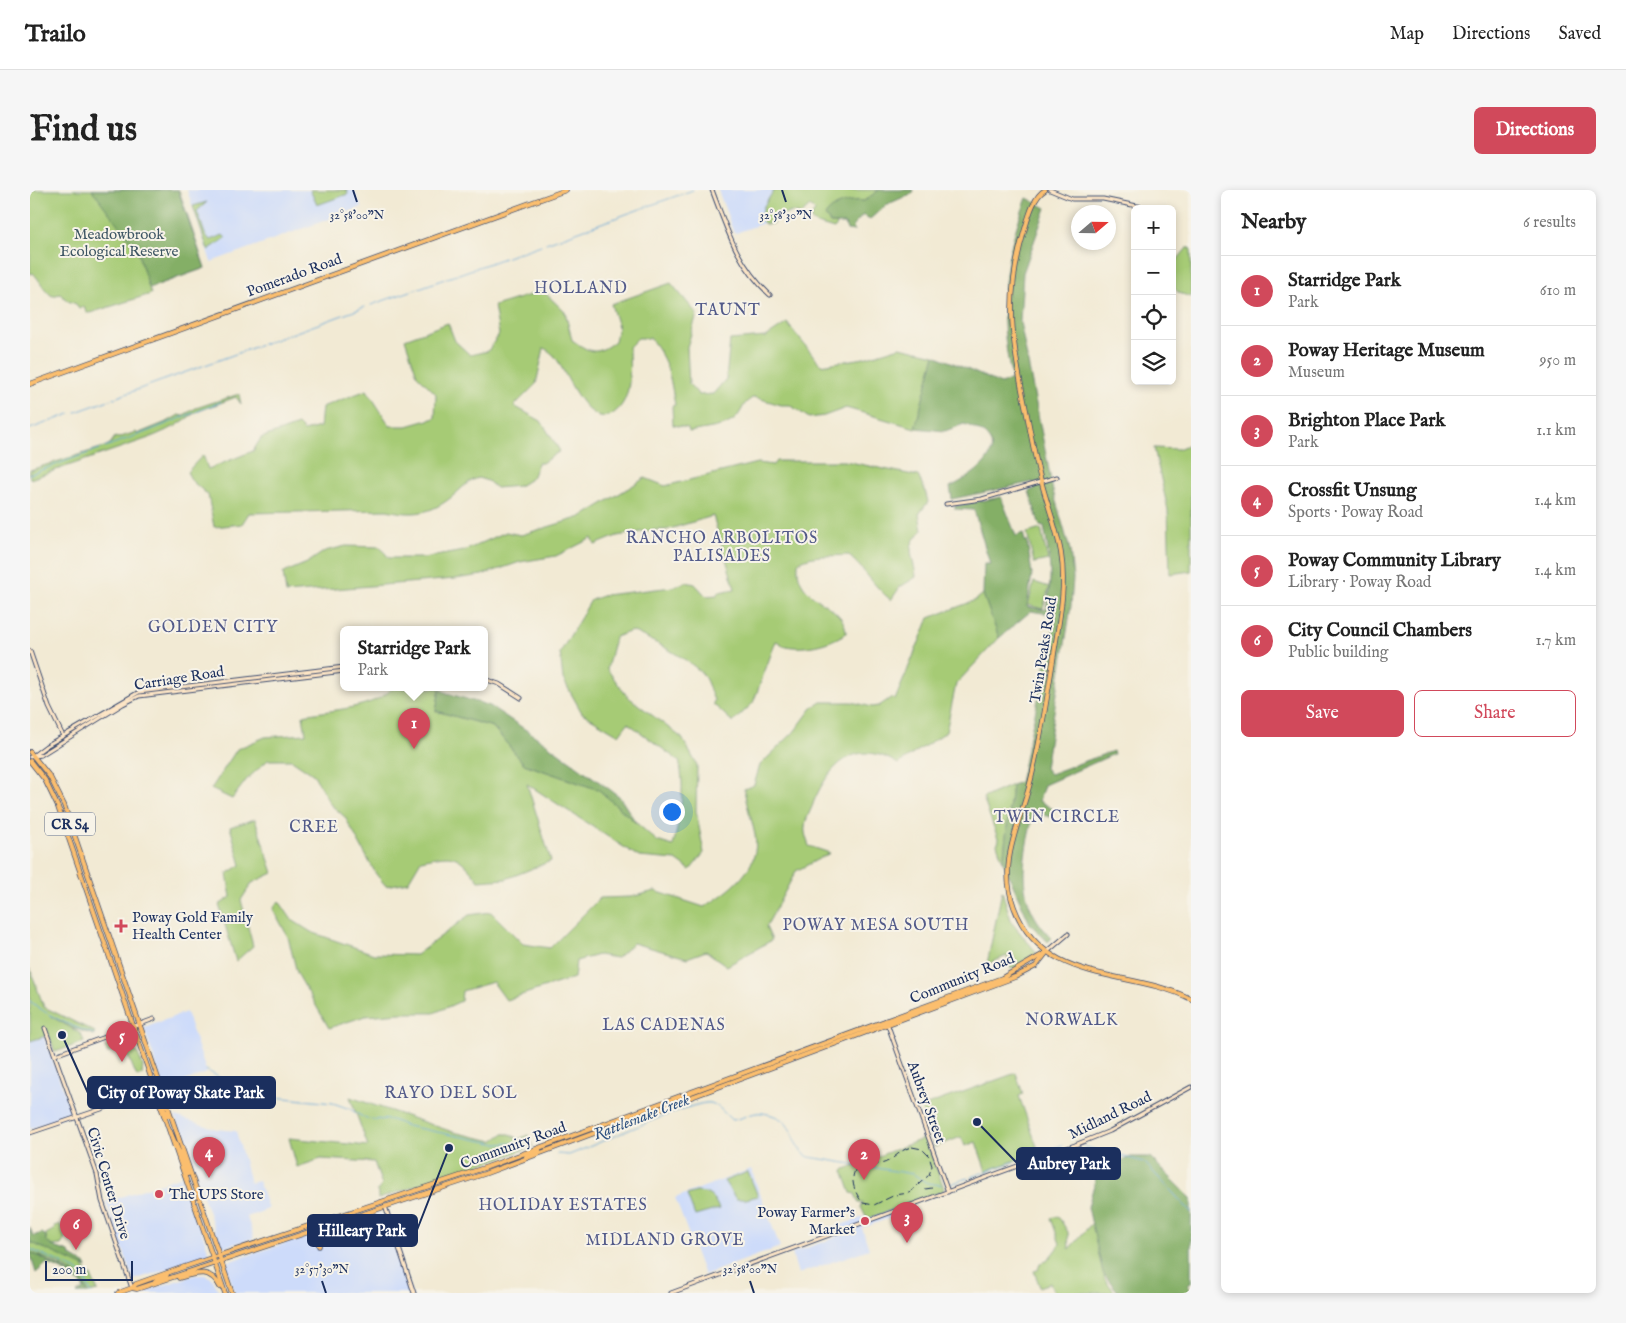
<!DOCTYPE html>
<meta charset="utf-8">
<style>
body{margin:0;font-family:"IM FELL English",serif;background:#f6f6f6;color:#222}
.controls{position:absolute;right:15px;top:15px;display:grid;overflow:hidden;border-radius:8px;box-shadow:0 2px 8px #0003}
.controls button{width:45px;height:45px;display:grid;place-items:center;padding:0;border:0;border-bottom:1px solid #e0e0e0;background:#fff;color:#222;font:25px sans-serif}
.compass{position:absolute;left:1041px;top:15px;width:45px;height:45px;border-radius:50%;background:#fff;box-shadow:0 2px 8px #0003;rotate:70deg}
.scale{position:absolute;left:15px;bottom:12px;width:88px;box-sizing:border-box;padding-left:5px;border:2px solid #1b2f5e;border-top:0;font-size:14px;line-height:18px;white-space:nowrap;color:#1b2f5e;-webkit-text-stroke:4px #f7f3e8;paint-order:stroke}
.you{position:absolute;left:641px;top:621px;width:18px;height:18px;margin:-12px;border:4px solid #fff;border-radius:50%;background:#1a73e8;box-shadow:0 0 0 8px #1a73e833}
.badge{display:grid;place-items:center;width:32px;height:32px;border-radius:50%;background:#d1495b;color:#fff;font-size:16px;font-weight:700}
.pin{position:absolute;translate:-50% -41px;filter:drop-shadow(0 1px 2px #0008)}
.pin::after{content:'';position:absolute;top:26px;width:18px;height:15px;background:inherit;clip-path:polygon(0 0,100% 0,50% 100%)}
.popup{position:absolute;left:310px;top:436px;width:148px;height:65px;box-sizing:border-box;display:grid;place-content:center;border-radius:8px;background:#fff;filter:drop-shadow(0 1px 4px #0005);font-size:16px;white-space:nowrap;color:#767676}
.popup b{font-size:19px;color:#222}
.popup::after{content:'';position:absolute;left:50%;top:100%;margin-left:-10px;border:10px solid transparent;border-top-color:#fff}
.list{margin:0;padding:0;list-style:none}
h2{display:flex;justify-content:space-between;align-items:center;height:65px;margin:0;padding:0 20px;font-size:21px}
h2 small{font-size:16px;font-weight:400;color:#767676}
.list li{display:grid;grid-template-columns:32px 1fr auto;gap:15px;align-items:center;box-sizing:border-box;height:70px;padding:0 20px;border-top:1px solid #e0e0e0}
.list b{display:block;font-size:19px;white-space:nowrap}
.list p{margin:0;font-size:16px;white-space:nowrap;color:#767676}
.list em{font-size:16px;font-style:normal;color:#767676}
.actions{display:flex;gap:10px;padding:15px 20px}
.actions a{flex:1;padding:11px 0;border:1px solid #d1495b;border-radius:8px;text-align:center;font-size:18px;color:#d1495b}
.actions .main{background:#d1495b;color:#fff}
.icon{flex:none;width:28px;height:28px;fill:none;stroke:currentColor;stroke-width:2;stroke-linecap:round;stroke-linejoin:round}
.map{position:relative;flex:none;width:1161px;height:1103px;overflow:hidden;border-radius:8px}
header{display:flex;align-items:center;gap:30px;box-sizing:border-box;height:70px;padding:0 25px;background:#fff;border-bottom:1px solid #e0e0e0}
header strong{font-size:24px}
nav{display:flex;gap:28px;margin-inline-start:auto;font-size:18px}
.intro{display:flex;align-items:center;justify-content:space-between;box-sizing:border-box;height:120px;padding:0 30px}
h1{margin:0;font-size:35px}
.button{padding:12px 22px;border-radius:8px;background:#d1495b;color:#fff;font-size:18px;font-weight:700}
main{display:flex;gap:30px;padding:0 30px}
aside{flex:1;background:#fff;border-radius:8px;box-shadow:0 2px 8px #0003}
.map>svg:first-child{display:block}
</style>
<header>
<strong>Trailo</strong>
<nav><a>Map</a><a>Directions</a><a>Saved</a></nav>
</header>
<div class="intro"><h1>Find us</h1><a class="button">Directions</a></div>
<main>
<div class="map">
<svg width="1161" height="1103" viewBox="0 0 1161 1103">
<rect width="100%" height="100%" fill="#f7f3e8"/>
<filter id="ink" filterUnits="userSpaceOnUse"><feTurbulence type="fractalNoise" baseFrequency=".02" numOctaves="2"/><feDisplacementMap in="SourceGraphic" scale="10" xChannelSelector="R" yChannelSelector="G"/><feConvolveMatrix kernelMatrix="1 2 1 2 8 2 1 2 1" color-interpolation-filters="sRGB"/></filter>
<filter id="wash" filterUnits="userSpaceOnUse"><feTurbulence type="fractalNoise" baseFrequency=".0096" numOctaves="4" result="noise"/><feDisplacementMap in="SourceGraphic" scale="20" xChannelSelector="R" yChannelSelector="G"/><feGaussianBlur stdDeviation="1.12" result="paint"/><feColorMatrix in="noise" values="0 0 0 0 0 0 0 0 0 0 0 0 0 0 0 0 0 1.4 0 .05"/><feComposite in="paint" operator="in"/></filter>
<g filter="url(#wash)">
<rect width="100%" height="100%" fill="#f2ead4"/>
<path fill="#cddbfa" d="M 157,0 L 324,0 L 332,17 L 181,72 Z
M 688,0 L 768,0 L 775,18 L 706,43 L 703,41 Z
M 156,822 L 177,883 L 134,898 L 114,838 Z
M 14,847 L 42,924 L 0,939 L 0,851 Z
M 145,926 L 186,939 L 206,941 L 220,993 L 228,991 L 238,1019 L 217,1027 L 224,1048 L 191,1058 Z
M 721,979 L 750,1057 L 674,1085 L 645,1008 Z
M 152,986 L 180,1065 L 104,1090 L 76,1012 Z
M 872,1014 L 876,1022 L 832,1038 L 839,1059 L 768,1084 L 762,1063 L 824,1041 L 805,1047 L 802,1038 Z
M 349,1023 L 353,1025 L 381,1103 L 205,1103 L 196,1075 L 197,1072 Z
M 165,1085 L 175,1085 L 182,1088 L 190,1103 L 109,1103 Z"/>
<path fill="#a6cb75" stroke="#607d6a" d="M 0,0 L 149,0 L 175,78 L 119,98 L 121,104 L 60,123 L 56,122 L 54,117 L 49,118 L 46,114 L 38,111 L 30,104 L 22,106 C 13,99 10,90 3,83 L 0,84 Z
M 280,0 L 317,0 L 318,4 L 287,15 Z
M 744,0 L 849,0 L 834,11 C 818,9 805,16 795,26 L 801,34 L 808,34 L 804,39 L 787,34 L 780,29 L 785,21 L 780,16 L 771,24 L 762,22 L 745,28 L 743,34 L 735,34 L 730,29 L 734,16 Z
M 177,12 L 167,21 L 175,44 L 180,50 L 193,45 L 196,48 L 178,60 L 163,16 Z
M 1157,58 L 1161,58 L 1161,107 L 1149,103 L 1144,98 C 1142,76 1143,74 1157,58 Z
M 641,93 L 667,124 L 657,157 L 659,194 L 669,205 L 683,204 L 696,189 L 700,150 L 736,147 L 757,133 L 791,175 L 834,168 L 870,157 L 905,165 L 885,238 L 816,218 L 794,226 L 779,228 L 760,215 L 751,215 L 724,207 C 712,214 715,216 707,227 C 698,238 672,239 659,242 L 658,238 L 643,235 L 642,216 L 645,215 C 640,187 639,172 620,148 L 608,148 L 599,157 C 599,179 604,208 584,223 C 558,241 537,184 526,168 C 523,164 519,161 514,158 L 506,194 L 484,216 L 511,231 L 530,261 L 512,273 L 508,273 L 502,288 L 489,296 L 466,298 L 458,291 L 448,288 C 438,291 431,299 423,306 C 401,324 384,326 357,320 L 219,323 L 212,334 L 184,337 L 178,305 L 162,291 L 157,282 L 173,265 L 178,279 L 223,261 L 231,248 L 268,235 L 274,241 L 290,237 L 292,217 L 337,200 L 360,236 L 377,236 L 405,228 L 406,204 L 387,185 L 375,149 L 418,133 L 425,151 L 440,165 L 458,161 L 469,144 L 464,116 L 513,101 L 535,122 L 542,150 C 561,163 566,166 585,151 L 588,137 L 581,114 Z
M 209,204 L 211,214 L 206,207 L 166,222 L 146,236 L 119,248 L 0,289 L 0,280 L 74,257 L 80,254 L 85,247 L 88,248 L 106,242 L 107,244 L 139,231 L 149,225 L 152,226 L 166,218 Z
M 1155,256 L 1161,256 L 1161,381 L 1140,384 L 1138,320 L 1124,258 L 1148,259 Z
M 746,271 L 815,271 L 888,286 L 895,300 L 898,312 L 889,324 L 892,341 C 873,357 884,366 886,387 L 870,397 L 861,410 C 844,397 834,378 818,365 C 802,367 781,363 768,373 C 764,413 816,412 816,443 C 800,454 775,460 756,456 C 752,456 750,452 746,451 L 723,513 L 703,532 L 683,514 L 684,510 C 680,502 678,491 673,485 C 662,470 619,449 602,441 L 585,447 L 577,479 L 597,506 L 652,548 L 667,575 L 666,621 L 674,663 L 660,680 L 646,670 L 609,667 L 497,594 L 521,671 L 476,689 L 449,691 C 427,663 425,663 391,670 L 378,692 L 356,696 L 346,684 L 315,627 L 300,614 L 284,585 L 262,570 L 238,570 L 217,589 L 202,609 L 181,599 L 207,559 L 235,547 L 276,544 L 273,525 C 299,520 345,519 362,498 L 410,498 L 406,521 L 463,537 L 494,574 L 569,600 L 627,651 L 643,656 C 650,628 656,599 649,571 L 598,533 L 589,545 L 552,523 L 533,489 L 530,463 L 561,410 L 575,405 L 643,397 L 656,392 L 665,394 L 676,406 L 687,405 L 689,402 L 705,399 L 683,326 L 636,340 L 622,340 L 587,346 L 565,355 L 562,348 L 526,366 L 490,372 L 452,385 L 425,389 L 256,403 L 253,383 L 277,373 L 295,361 L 316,356 L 350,357 L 359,368 L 394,368 L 434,361 L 476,342 L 491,345 L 551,327 L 615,288 L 635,296 L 727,273 L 743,275 Z
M 1011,339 L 1018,370 L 1004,373 L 997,343 Z
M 1004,392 L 1019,397 L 1013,419 L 998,415 Z
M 953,404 L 969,448 L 926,494 L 916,542 L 868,574 C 827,547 800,574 784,611 C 782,619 775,629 775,637 C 774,643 777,650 779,656 L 800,663 L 766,681 L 736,737 L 742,750 L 697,776 L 676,761 L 657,768 L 603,753 L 587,768 L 568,765 L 546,771 L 544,788 L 476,810 L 463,792 L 432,801 L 431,811 L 404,823 L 370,823 L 335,826 L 299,838 L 267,783 L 258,747 L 243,719 L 249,711 L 262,730 L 281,742 L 344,764 L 386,765 L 439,725 L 461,722 L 493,754 L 520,758 L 570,708 L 601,707 L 625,701 L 674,717 C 700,701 731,679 725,645 C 722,629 716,615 714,599 L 724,595 L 730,575 L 764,542 L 782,518 L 791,512 L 822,512 L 842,517 L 849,516 L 862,507 L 865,510 L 899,428 L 946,410 Z
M 982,595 L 973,672 L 967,654 L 969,651 L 953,608 Z
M 225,629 L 243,683 L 222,693 L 211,710 L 223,756 L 206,771 L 189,715 L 201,707 L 197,684 L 211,675 L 200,637 Z
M 972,701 L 982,733 L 1007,763 L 981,779 L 977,766 L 957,774 Z
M 0,779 L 14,817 L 65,842 L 64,845 L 40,837 L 21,826 L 51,844 L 54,852 L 25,862 L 19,845 L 0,851 Z
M 81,854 L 107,862 L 113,876 L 112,885 L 107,887 L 99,868 L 96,866 L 93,868 L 88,860 L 77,863 L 75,857 Z
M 986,883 L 993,904 L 989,906 L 1009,962 L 956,981 L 946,952 L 935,956 L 931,947 L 905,957 L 891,917 Z
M 320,907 L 423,942 L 463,951 L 473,944 L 480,944 L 489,949 L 498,945 L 503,957 L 348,1009 L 348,1000 L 352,995 L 344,972 L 291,969 L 267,977 L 259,948 L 338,956 Z
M 895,948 L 914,998 L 913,1001 L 839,1028 L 836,1027 L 831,1017 L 833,1013 L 829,1013 L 825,1004 L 821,1003 L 813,981 L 815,979 Z
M 718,982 L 728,1006 L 716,1009 L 706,1009 L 694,991 Z
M 666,1002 C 679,1002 684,1007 689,1019 L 665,1026 L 657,1005 Z
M 1028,1026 L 1038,1042 L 1039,1059 L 1062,1033 L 1075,1089 L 1085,1103 L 1026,1103 L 1023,1101 L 1020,1093 L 1010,1097 L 1004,1081 L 1008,1080 L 1010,1073 L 1017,1071 L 1030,1054 L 1021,1028 Z
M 30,1034 L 35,1049 L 31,1055 L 22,1056 L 16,1051 L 16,1044 L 25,1039 L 24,1036 Z
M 0,1052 L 50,1074 L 60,1084 L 68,1101 L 58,1103 C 52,1080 20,1071 0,1062 Z"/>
<path fill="#84af66" stroke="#506f62" d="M 62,0 L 148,0 L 175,78 L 119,98 L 107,60 Z
M 849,0 L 883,0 L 883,3 L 856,15 L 840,29 L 833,25 L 823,36 L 824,41 L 817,40 L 815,34 L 801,34 L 795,26 C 802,14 821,9 834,11 Z
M 997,8 L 1016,18 L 993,83 L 990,132 L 1023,301 L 1040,360 L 1043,388 L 1041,416 L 1015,578 L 1020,584 L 1083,561 L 1084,564 L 1014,595 L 1009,611 L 1023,619 L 1021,627 L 1004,623 C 992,669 984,712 1022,748 L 1018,752 L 1000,734 L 973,672 L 982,595 L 990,592 L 1026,428 L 1019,424 L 1001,421 L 969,448 L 953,404 L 954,374 L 960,374 L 944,320 L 925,319 L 925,316 L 971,307 L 986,346 L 993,343 L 995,351 L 997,351 L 1002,384 L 997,417 L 1016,420 C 1023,388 1020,368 1014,337 L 1010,336 L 999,301 L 1005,299 L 1003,292 L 922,309 L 920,297 C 951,282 988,252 934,234 L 915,241 L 885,238 L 905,165 L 971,194 L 982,189 C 967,124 972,70 997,8 Z
M 410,499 L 417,503 L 460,516 L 511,550 L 589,606 L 607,634 L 569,600 L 494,574 L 463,537 L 406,521 Z
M 1101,967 L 1120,967 L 1161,1008 L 1161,1092 L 1158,1094 L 1161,1103 L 1089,1103 L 1073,1083 L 1058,1017 L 1068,980 Z
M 0,1037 L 3,1046 L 12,1043 L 16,1046 L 16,1050 L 22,1056 L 39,1062 L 41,1066 L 56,1075 L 57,1078 L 0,1052 Z
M 0,1062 L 50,1087 L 58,1103 L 47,1103 L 54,1099 L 50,1092 L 40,1089 L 38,1083 L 17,1073 L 6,1083 Z"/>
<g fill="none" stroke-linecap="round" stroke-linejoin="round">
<path stroke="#62a6d7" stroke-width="1" d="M 516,53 L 663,0
M 341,115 L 511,55
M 46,222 L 335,117
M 0,239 L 40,224
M 0,284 L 116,242 L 191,212
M 0,811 C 19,827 41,836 64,844
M 176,880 L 194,890
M 207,897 L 225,905 L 303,913 L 320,919 L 336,929 L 362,930 L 377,936 L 468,954 L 484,953 L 493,959
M 1055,957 L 1114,972 L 1161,1022
M 527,964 L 539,965 C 561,957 665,909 681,913 C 690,916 695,925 702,930 C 711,930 722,921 733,923 C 771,929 756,955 779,967 L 883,984 L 897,993 L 911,995
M 918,995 L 1032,955
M 0,1059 L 45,1079 L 53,1085 L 61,1103"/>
</g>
</g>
<g filter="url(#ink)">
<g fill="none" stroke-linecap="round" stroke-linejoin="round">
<g stroke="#3b4b70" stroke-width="5">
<path id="secondary" d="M 682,0 C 698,42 707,74 740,105
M 1020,0 L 1042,9 L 1073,9 L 1112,17
M 916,314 L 952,309 L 1027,287
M 0,461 L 19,517 L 33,546
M 454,489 L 469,494 L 491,508
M 4,565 L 16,556 L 109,502 L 314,477
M 0,567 L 11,565 L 93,514 L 109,506 L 314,481
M 1017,762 L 1038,744
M 856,830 L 918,1002
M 15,838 L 67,984 L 72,1011 L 102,1098
M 25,865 L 124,829
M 0,943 L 125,901
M 355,1016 L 384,1103
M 641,1103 L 1045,955 L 1080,941 L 1161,897"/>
</g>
<g stroke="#3b4b70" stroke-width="5.5">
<path id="primary" d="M 1015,0 C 1003,7 998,29 994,42 C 974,108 982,153 996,220 C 1001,244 1005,270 1012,294 C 1018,317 1027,339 1031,363 C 1037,399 1028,435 1023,471 C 1016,513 1010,556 999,597 C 988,638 968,674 984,717 C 1013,796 1099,778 1161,809
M 0,194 L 536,0
M 0,562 L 20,587 L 34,615 L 202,1103
M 0,571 L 15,590 L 28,617 L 195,1103
M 125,901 L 129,902 L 135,916
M 132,915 L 137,925 L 140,925
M 140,941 L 149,962 L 153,963
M 148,966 L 151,966 L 158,984
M 496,967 L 509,960
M 318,1029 L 325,1038
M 283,1041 L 289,1055
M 289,1056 L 290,1039
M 149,1088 C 166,1083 181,1078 190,1097
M 125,1092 L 136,1086 L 138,1083
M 102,1098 L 106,1094 L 151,1078 L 457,977 L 972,788 L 1017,762
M 88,1103 L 102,1098 L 107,1099 L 454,984 L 985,787 L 1006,776 L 1017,762"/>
</g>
<use href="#secondary" stroke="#fde5c5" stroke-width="3"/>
<use href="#primary" stroke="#fbbe6e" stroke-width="4"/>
<path stroke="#1b2f5e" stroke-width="1" stroke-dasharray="8 4" stroke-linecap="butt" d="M 882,957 L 892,959 L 899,966 L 902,976 L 899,985 L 879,1003 L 865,1005 L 844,1015 L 833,1013 C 825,1004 819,989 826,979 C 835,972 844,976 854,973 C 865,969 870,959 882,957 Z
M 895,999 L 902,998"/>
</g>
</g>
<path fill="none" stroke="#1b2f5e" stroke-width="2" d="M 323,0 L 327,12M 752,0 L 756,12M 292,1091 L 296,1103M 720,1091 L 724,1103"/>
<g fill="#d1495b" stroke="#f7f3e8" stroke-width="2">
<path d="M88.5 728.5h5v5h5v5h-5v5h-5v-5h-5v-5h5z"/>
<circle cx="129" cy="1004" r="5"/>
<circle cx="835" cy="1031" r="5"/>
</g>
<g text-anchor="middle" stroke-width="4" stroke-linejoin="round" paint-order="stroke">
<rect fill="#f7f3e8" stroke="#5d6a87" stroke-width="1" x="15" y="622.5" width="50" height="23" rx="4"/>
<g font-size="14" font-weight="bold" fill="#1b2f5e">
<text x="40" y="639">CR S4</text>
</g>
<g font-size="15" fill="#3e5664" stroke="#f7f3e8">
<text x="89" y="49">Meadowbrook<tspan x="89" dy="17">Ecological Reserve</tspan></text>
</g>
<g font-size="15" fill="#1b2f5e" stroke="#f7f3e8">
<text transform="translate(264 85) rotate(-20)" y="5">Pomerado Road</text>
<text transform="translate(1013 460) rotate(-81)" y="5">Twin Peaks Road</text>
<text transform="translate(149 488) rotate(-9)" y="5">Carriage Road</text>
<text transform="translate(932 788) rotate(-22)" y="5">Community Road</text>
<text transform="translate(897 912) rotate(70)" y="5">Aubrey Street</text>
<text transform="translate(1080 925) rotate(-26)" y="5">Midland Road</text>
<text transform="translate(483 955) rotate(-20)" y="5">Community Road</text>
<text transform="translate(79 993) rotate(73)" y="5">Civic Center Drive</text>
</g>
<g font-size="15" fill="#1b2f5e" stroke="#f7f3e8" text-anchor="start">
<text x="102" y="732">Poway Gold Family<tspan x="102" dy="17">Health Center</tspan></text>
<text x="139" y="1009">The UPS Store</text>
<text x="825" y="1027" text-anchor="end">Poway Farmer's<tspan x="825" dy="17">Market</tspan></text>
</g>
<g font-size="16" letter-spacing="1" fill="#525a89" stroke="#f7f3e8">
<text x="551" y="103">HOLLAND</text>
<text x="698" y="125">TAUNT</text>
<text x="692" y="353">RANCHO ARBOLITOS<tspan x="692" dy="18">PALISADES</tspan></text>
<text x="183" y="442">GOLDEN CITY</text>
<text x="1027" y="632">TWIN CIRCLE</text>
<text x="284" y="642">CREE</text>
<text x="846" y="740">POWAY MESA SOUTH</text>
<text x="1042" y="835">NORWALK</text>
<text x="634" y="840">LAS CADENAS</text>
<text x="421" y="908">RAYO DEL SOL</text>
<text x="533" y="1020">HOLIDAY ESTATES</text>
<text x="635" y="1055">MIDLAND GROVE</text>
</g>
<g font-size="16" font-style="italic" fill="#305382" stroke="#f7f3e8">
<text transform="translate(611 926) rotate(-21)" y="6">Rattlesnake Creek</text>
</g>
</g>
<g font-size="12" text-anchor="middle" fill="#1b2f5e" stroke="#f7f3e8" stroke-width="4" stroke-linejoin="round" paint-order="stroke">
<text x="327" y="29">32°58'00"N</text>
<text x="756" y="29">32°58'30"N</text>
<text x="292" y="1083">32°57'30"N</text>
<text x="720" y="1083">32°58'00"N</text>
</g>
<path fill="none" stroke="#1b2f5e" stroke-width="2" d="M32 845L58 903M947 932L987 973M419 958L387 1040"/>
<g fill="#1b2f5e" stroke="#f7f3e8" stroke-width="2">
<circle cx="32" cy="845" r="5"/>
<circle cx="947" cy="932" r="5"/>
<circle cx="419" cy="958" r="5"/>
</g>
<g fill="#1b2f5e" stroke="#1b2f5e" stroke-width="2">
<rect x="58" y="887" width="187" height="31" rx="5"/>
<rect x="987" y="958" width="103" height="31" rx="5"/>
<rect x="278" y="1025" width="109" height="31" rx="5"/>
</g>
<g font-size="16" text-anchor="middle" font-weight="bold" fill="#fff">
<text x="151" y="908">City of Poway Skate Park</text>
<text x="1039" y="979">Aubrey Park</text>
<text x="332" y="1046">Hilleary Park</text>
</g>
</svg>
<div class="controls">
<button>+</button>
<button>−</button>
<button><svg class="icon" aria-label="locate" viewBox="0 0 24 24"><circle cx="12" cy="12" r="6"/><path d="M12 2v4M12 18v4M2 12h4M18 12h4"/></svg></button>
<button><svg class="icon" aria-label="layers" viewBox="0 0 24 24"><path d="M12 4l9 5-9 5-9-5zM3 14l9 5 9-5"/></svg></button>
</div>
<svg class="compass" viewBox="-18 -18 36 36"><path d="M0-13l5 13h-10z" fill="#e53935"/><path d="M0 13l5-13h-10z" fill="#767676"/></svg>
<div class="scale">200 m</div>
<div class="you"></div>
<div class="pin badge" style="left:384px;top:559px">1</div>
<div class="popup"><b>Starridge Park</b>Park</div>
<div class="pin badge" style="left:834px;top:990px">2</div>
<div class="pin badge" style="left:877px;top:1053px">3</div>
<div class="pin badge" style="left:179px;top:988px">4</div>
<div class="pin badge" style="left:92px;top:872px">5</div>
<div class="pin badge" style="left:46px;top:1060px">6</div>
</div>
<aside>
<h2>Nearby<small>6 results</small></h2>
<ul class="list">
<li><span class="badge">1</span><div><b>Starridge Park</b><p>Park</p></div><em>610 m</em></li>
<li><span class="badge">2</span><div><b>Poway Heritage Museum</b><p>Museum</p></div><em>950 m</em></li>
<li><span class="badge">3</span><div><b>Brighton Place Park</b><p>Park</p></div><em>1.1 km</em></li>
<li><span class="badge">4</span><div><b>Crossfit Unsung</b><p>Sports · Poway Road</p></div><em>1.4 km</em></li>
<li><span class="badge">5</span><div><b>Poway Community Library</b><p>Library · Poway Road</p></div><em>1.4 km</em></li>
<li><span class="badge">6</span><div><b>City Council Chambers</b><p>Public building</p></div><em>1.7 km</em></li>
</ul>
<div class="actions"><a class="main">Save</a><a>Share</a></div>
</aside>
</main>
